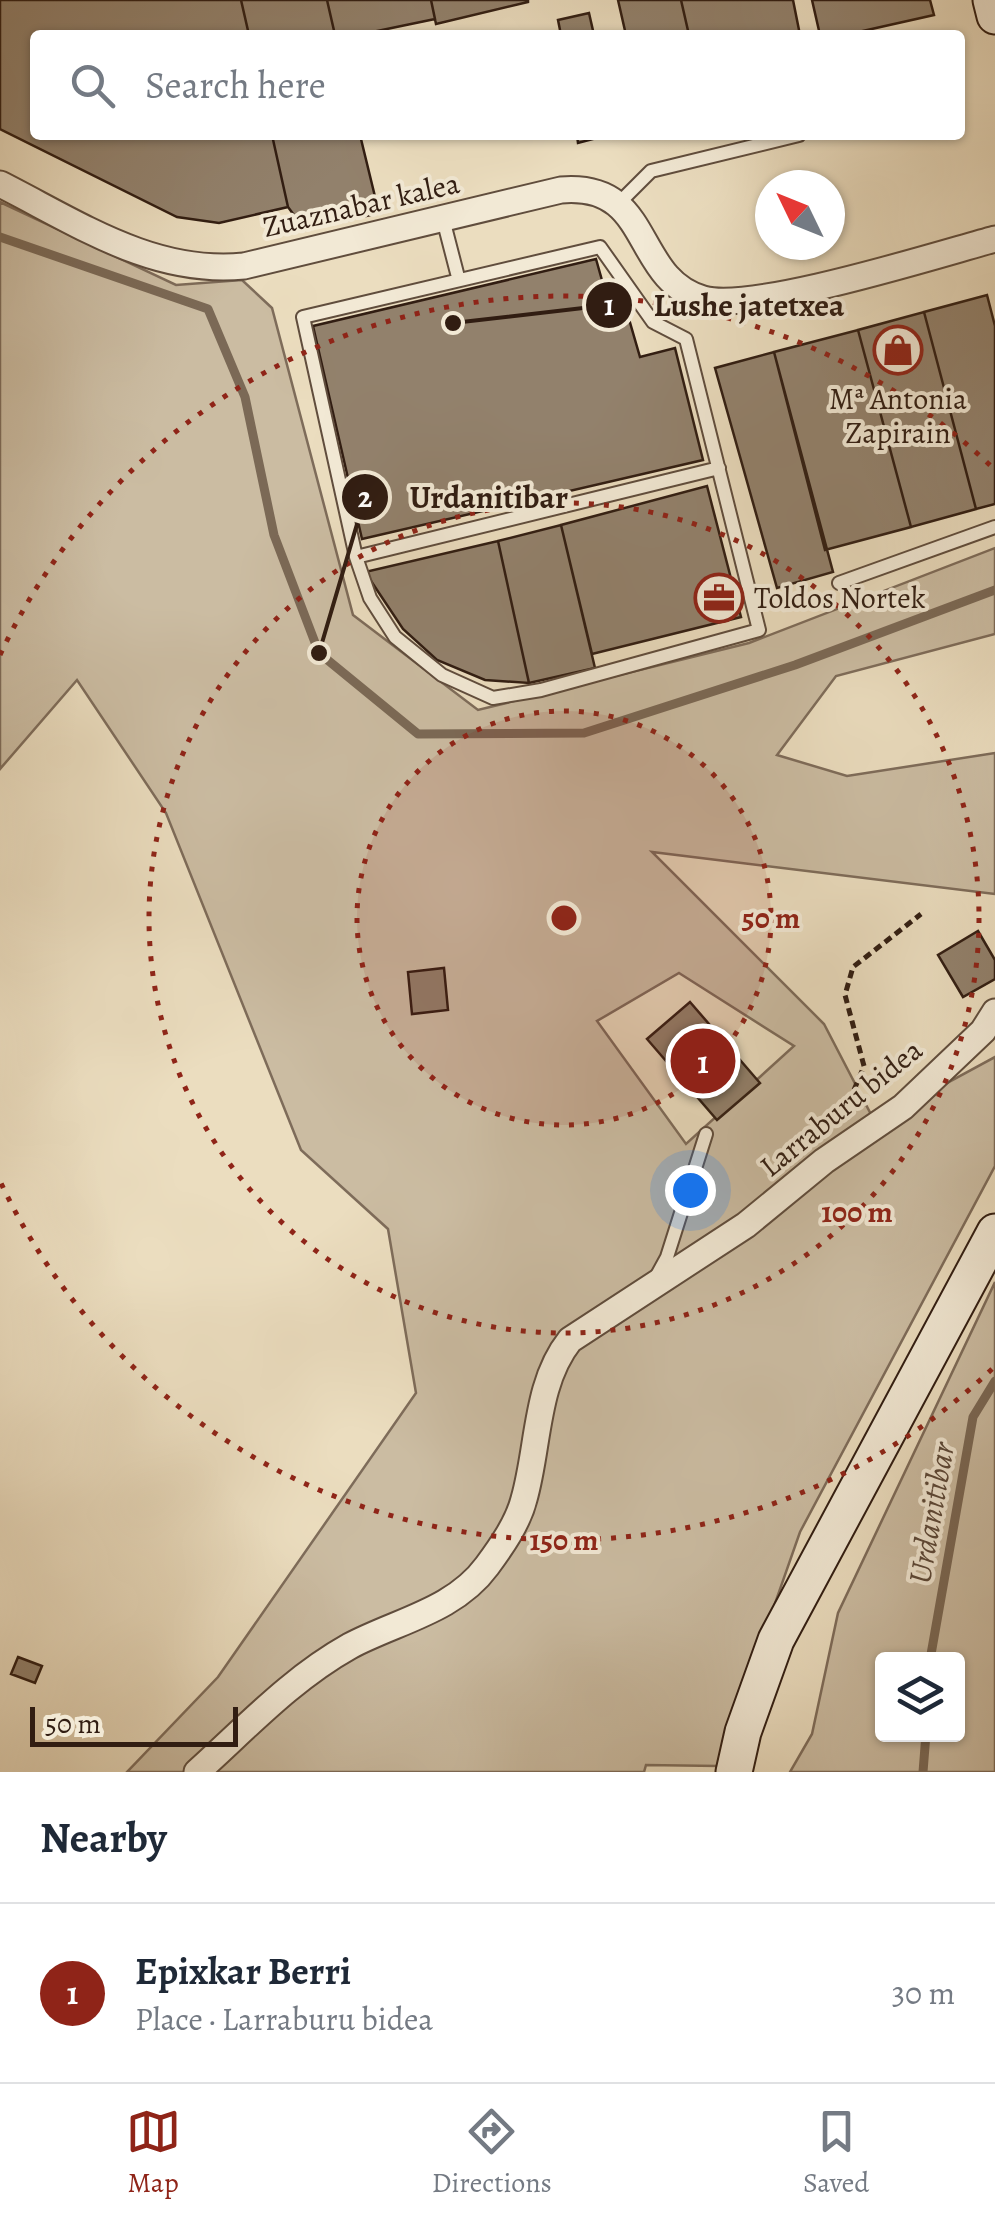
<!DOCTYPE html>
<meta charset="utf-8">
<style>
body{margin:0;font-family:Alegreya,serif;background:#f6f6f7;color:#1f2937}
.controls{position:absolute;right:30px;bottom:30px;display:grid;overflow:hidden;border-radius:10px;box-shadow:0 2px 8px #0004}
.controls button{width:90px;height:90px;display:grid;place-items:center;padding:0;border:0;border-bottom:2px solid #e0e1e3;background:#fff;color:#1f2937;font:50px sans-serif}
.compass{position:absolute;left:755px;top:170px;width:90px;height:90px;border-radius:50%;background:#fff;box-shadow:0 2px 8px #0004;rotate:313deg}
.scale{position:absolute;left:30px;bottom:25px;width:208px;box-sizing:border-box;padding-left:10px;border:5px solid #311d12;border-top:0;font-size:28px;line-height:35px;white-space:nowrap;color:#311d12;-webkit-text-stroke:8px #f2e9d5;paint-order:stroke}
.you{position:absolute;left:690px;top:1190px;width:35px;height:35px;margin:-25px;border:8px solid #fff;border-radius:50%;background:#1a73e8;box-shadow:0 0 0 15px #1a73e833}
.badge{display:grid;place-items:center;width:65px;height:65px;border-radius:50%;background:#8f2418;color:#fff;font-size:32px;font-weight:700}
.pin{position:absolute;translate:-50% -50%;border:5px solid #fff;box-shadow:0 2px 10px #0006}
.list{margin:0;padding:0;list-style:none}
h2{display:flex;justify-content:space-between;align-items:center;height:130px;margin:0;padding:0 40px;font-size:42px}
h2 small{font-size:32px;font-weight:400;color:#747a83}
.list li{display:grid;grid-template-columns:65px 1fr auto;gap:30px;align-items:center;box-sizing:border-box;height:180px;padding:0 40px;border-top:2px solid #e0e1e3}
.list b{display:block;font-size:38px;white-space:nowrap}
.list p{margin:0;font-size:32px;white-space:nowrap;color:#747a83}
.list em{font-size:32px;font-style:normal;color:#747a83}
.icon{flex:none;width:55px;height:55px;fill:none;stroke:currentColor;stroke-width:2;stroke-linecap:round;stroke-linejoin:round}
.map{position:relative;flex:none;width:995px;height:1772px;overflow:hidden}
.search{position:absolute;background:#fff;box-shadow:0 2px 8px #0004;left:30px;right:30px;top:30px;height:110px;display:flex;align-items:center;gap:25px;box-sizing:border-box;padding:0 35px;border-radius:10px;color:#747a83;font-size:38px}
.sheet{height:310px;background:#fff}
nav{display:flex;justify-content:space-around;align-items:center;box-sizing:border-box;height:140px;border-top:2px solid #e0e1e3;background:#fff;font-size:28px;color:#747a83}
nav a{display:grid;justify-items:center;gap:5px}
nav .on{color:#8f2418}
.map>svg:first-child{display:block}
</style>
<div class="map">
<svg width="995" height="1772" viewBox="0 0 995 1772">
<rect width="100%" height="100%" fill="#ebddbf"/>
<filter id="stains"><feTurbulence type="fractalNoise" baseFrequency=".002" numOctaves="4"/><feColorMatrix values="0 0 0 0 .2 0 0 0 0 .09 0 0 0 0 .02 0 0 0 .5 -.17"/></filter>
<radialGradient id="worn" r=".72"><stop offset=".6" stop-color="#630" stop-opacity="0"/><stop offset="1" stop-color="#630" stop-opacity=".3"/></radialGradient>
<path fill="#cbbca2" stroke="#7e6c5a" stroke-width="2.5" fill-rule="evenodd" d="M 0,202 L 176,285 L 242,280 L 272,308 L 353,615 L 478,710 L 749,643 L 995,548 L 995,634 L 836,676 L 777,755 L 847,776 L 995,753 L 995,894 L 652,852 L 824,1024 L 875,1122 L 995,1057 L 995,1166 L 800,1532 L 718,1766 L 646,1765 L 644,1772 L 127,1772 L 218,1677 L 416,1393 L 388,1229 L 301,1150 L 166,813 L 77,680 L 0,769 ZM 679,973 L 794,1046 L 686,1144 L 597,1021 Z
M 995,1282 L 995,1772 L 790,1772 L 812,1734 L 838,1613 ZM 882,1660 L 958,1660 L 958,1734 L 882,1734 Z"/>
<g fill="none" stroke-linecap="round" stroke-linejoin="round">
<path stroke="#7b6956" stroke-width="9" d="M 0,237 L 208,309 L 245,397 L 274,535 L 319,653 L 418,734 L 584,733 L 795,665 L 995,590
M 930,1660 L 973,1417 L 995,1381
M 923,1772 L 926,1734"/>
</g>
<path fill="#92816c" stroke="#311d12" stroke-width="2.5" d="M 0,0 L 241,0 L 249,35 L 35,35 L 35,135 L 272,135 L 288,207 L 219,223 L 177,217 L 0,129 Z
M 241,0 L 327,0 L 335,35 L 249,35 Z
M 327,0 L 431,0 L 435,19 L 358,35 L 335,35 Z
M 431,0 L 528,0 L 528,2 L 436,24 Z
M 618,0 L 681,0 L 689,35 L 626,35 Z
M 681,0 L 793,0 L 800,35 L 689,35 Z
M 812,0 L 930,0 L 934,15 L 845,35 L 820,35 Z
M 589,13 L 594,35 L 561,35 L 558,20 Z
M 272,135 L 360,135 L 379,213 L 305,230 L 288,207 Z
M 577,135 L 608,135 L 578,143 Z
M 596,259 L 607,298 L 622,295 L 640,357 L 675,348 L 703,460 L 362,539 L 313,326 Z
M 987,295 L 995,326 L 995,504 L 976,509 L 924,312 Z
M 924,312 L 976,509 L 911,527 L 858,330 Z
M 858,330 L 911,527 L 825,550 L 774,352 Z
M 774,352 L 833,572 L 777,588 L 715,368 Z
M 707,486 L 741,617 L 592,654 L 561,525 Z
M 561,525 L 595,668 L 529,683 L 498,541 Z
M 498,541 L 529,683 L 485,680 L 437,660 L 403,629 L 365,572 Z
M 978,931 L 995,960 L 995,979 L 963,997 L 938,955 Z
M 444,968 L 448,1010 L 412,1014 L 408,972 Z
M 690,1002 L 760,1083 L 717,1120 L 647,1039 Z
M 18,1657 L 42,1666 L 35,1683 L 11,1674 Z"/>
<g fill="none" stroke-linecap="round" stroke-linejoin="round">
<g stroke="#604d3d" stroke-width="16">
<path id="lane" d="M 618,204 L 651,171 L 799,135
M 443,219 L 458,277
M 600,247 L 653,322 L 686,339 L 759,630 L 541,690 L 493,698 L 442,675 L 395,637 L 370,598 L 356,557 L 303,317 Z
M 356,557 L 719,468
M 839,583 L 995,527
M 655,1279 L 667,1257 L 706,1134"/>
</g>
<g stroke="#604d3d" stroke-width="29">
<path id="street" d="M 0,184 C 79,224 153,275 244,266 L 561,190 C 654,182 631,278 703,299 C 753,313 936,255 995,239
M 197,1772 C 247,1727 291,1679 350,1646 C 397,1621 454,1611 487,1566 C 501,1547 518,1523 524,1499 C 539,1447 535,1384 570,1340 L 746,1225 L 824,1161 L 903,1107 L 983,1031 L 995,1012"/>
</g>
<g stroke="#311d12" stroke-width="39">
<path id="secondary" d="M 991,0 L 995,16
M 734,1772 L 743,1732 L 776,1640 L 995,1232"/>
</g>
<path stroke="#311d12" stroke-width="5" stroke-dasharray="8 5" stroke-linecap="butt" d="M 844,1114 L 864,1066 L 845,995 L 853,967 L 921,914"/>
<use href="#lane" stroke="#f2e9d5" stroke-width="12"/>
<use href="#street" stroke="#f2e9d5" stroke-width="25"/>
<use href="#secondary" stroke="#f2e9d5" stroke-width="35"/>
</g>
<circle cx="564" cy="918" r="207" fill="#8f2418" fill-opacity=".12"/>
<g fill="none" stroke="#8f2418" stroke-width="5" stroke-dasharray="5 10">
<circle cx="564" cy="918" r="207"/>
<circle cx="564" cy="918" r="415"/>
<path d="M992 1369A622 622 0 0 1 0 1181M0 655A622 622 0 0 1 992 467"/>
</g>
<defs>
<g id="shop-ring" transform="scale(2.5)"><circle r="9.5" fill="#f2e9d5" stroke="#8f2418" stroke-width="1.5"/><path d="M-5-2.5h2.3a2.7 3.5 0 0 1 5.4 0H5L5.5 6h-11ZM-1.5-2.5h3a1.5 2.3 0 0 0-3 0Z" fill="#8f2418"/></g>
<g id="office-ring" transform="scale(2.5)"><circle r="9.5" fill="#f2e9d5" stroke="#8f2418" stroke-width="1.5"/><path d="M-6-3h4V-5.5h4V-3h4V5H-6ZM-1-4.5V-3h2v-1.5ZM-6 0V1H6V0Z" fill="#8f2418"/></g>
</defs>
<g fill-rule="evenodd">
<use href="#shop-ring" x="898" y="350"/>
<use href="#office-ring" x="719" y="598"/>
</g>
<g text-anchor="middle" stroke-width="8" stroke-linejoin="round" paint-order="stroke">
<g font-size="30" fill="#311d12" stroke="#f2e9d5">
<text transform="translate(361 205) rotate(-13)" y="10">Zuaznabar kalea</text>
<text transform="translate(841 1108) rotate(-39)" y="10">Larraburu bidea</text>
</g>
<g font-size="30" fill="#311d12" stroke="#f2e9d5">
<text x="898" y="409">Mª Antonia<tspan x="898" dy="34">Zapirain</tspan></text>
<text x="754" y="608" text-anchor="start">Toldos Nortek</text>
</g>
<g font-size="32" font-style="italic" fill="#5c493a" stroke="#f2e9d5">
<text transform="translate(931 1513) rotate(-80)" y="11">Urdanitibar</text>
</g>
</g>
<circle cx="564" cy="918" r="15" fill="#8f2418" stroke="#f2e9d5" stroke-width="5"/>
<g font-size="30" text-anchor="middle" font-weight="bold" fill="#8f2418" stroke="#f2e9d5" stroke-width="8" stroke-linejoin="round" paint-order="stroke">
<text x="771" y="928">50 m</text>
<text x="857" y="1222">100 m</text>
<text x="564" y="1550">150 m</text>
</g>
<path fill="none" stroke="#311d12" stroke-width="4" d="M453 323L609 305M319 653L365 497"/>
<g fill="#311d12" stroke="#f2e9d5" stroke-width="4">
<circle cx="453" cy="323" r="10"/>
<circle cx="319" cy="653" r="10"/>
<circle cx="609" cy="305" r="25"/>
<circle cx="365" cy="497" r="25"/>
</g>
<g font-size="30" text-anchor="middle" font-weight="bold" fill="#fff">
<text x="609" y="315">1</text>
<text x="365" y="507">2</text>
</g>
<g font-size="32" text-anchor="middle" font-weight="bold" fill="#311d12" stroke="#f2e9d5" stroke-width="8" stroke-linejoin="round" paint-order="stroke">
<text x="749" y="316">Lushe jatetxea</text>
<text x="489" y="508">Urdanitibar</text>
</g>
<rect width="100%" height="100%" filter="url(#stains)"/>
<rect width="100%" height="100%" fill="url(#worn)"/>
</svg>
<div class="controls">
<button><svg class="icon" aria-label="layers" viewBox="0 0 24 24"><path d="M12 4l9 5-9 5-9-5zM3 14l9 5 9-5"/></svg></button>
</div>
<svg class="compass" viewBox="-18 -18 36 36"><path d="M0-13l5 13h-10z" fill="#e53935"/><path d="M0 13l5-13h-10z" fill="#747a83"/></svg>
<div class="scale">50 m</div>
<div class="you"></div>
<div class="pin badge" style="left:703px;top:1061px">1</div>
<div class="search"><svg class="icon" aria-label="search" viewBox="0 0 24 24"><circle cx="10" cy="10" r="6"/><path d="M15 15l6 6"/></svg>Search here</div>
</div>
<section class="sheet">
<h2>Nearby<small></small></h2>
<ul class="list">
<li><span class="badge">1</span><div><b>Epixkar Berri</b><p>Place · Larraburu bidea</p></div><em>30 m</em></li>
</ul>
</section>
<nav>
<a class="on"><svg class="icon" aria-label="map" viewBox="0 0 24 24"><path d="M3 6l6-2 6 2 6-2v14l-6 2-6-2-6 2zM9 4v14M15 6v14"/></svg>Map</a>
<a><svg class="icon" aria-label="directions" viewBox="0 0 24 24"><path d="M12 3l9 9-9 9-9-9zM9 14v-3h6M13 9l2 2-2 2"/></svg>Directions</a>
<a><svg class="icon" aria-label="saved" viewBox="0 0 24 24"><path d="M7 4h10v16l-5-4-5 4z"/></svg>Saved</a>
</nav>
